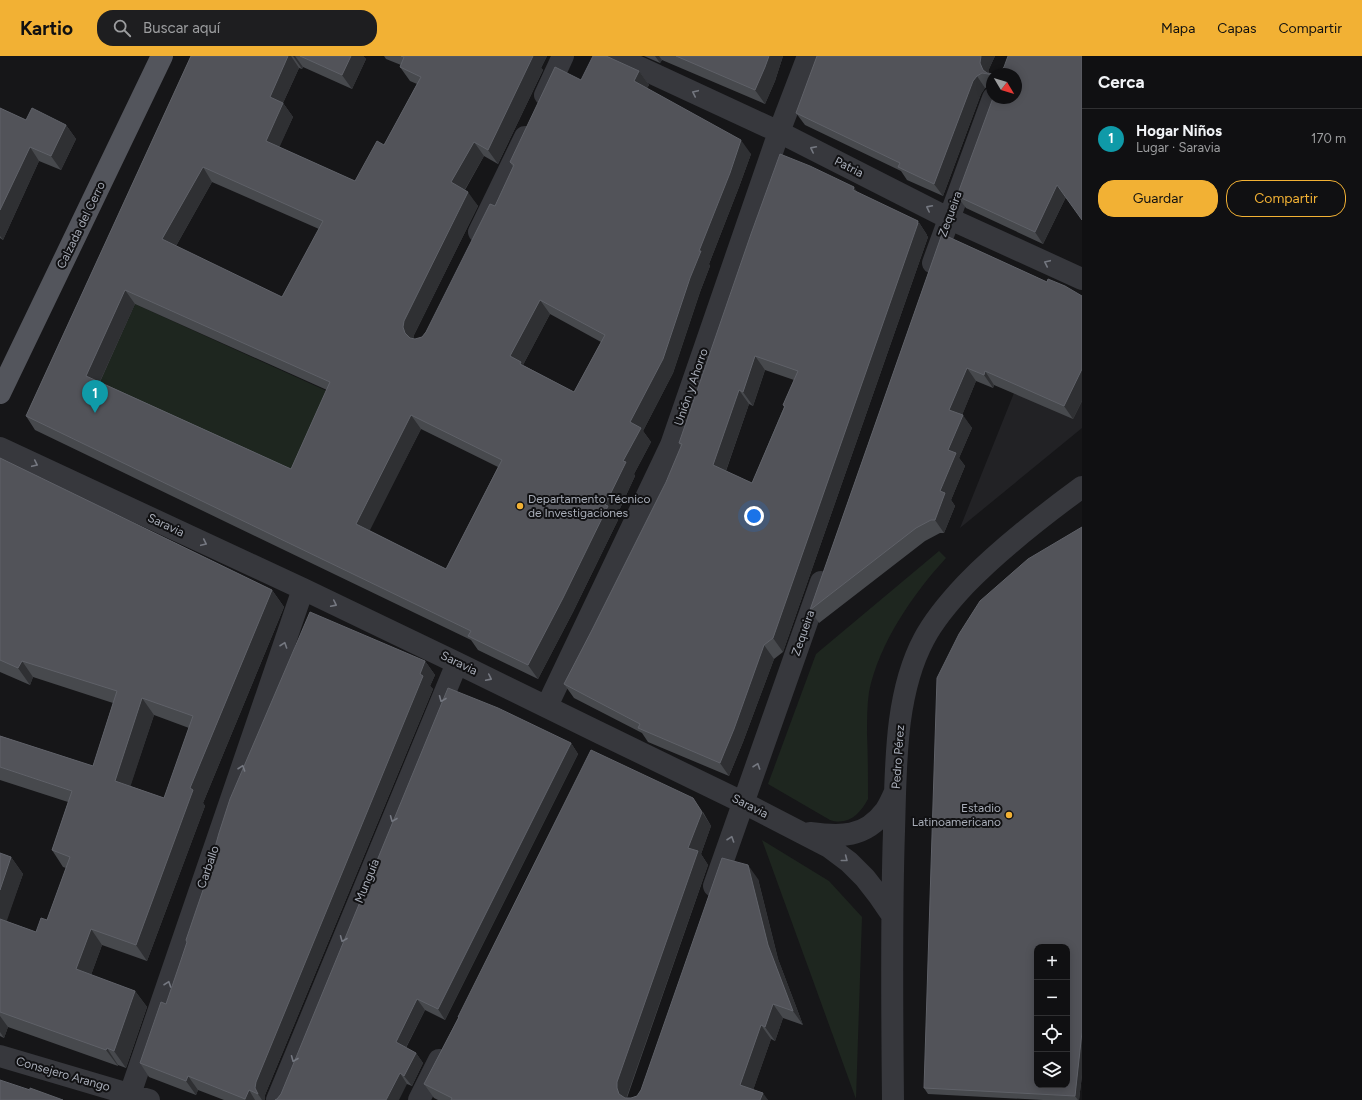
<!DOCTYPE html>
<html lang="es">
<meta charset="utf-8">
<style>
body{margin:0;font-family:Figtree,sans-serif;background:#1e1e20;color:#f1f3f6}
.controls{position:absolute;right:12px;bottom:12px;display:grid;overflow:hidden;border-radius:8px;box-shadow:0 2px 10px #0003}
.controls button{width:36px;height:36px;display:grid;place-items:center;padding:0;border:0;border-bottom:1px solid #303032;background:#101012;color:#f1f3f6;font:20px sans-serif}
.compass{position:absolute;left:986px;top:12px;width:36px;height:36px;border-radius:50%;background:#101012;box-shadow:0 2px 10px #0003;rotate:128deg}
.you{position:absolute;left:754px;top:460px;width:14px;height:14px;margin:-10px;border:3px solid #fff;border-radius:50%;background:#1a73e8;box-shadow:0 0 0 6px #1a73e833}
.badge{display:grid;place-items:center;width:26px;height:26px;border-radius:50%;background:#f2b134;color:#fff;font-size:13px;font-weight:700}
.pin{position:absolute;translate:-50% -33px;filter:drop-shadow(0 1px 2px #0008)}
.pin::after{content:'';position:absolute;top:21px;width:14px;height:12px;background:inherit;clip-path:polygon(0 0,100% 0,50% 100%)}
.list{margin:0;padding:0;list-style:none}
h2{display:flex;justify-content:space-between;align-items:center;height:52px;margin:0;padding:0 16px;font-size:17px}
h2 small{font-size:13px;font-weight:400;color:#9c9d9f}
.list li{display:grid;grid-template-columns:26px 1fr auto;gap:12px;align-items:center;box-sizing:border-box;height:60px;padding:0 16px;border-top:1px solid #303032}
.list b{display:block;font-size:15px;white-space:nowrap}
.list p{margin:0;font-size:13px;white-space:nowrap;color:#9c9d9f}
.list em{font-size:13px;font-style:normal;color:#9c9d9f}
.actions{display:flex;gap:8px;padding:12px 16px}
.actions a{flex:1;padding:9px 0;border:1px solid #f2b134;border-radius:16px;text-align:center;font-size:14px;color:#f2b134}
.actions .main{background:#f2b134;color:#111}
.icon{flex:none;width:22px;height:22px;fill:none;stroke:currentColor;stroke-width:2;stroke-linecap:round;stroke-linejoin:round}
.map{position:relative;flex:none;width:1082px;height:1044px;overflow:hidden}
header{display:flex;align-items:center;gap:24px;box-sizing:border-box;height:56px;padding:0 20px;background:#f2b134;color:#111}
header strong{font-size:19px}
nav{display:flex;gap:22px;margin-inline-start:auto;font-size:14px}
.search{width:280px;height:36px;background:#1e1e20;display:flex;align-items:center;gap:10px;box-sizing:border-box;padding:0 14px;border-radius:16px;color:#9c9d9f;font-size:15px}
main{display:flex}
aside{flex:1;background:#101012}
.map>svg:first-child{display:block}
</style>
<header>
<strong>Kartio</strong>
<div class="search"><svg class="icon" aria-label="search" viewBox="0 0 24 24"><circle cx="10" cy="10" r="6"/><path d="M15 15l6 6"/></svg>Buscar aquí</div>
<nav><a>Mapa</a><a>Capas</a><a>Compartir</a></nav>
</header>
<main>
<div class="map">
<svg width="1082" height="1044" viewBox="0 0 1082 1044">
<rect width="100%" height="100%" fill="#161618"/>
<path fill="#222225" d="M 1058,234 L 1082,248 L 1082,372 L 960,472 L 1014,337 Z"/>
<path fill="#1e261f" d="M 135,248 L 340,341 L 301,427 L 96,334 Z
M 939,495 L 946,502 C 913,538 879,587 869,636 C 867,650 867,664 867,678 C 868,700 868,721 868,743 C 860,758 848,770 830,764 L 768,728 L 816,598 Z
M 762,784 L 829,825 L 862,861 L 856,1043 Z"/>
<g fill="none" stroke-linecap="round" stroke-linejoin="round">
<path stroke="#37383d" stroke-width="22" d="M 615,0 L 779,76 L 948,162 L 1082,223
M 545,39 L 563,0
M 479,176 L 525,81
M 933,207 L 993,42
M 0,392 L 303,533 L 457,607 L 602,678 L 744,747 L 829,791 L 849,806 L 865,822 L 879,840 L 892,859
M 547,650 L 671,389 L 779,76 L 808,0
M 810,777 C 840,781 865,782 885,755 C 889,750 892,742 895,736
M 714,830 L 821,526
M 0,1000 L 149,1044
M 128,1044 L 303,533
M 277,1044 L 457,607
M 419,1044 L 439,1004
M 893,1044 C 892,954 891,865 894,775 C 896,713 894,639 924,583 C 935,562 950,545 966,528 C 1001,492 1041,461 1082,431"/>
<path stroke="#53555c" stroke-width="22" d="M 0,337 L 162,0"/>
</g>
<path fill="#47494d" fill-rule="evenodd" d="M 191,0 L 363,0 L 366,3 L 352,33 L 303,11 L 302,13 L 299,12 L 283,47 L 293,61 L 279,91 L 355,125 L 384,89 L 417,28 L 410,25 L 400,11 L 401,9 L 386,3 L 384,0 L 547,0 L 541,12 L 543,14 L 498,108 L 484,100 L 465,134 L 478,150 L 414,279 L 413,283 L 415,283 L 422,281 L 426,276 L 495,150 L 513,111 L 510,106 L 581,24 L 639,15 L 649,29 L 647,32 L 751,98 L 739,131 L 709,208 L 710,210 L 700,236 L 673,317 L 643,375 L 651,386 L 634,418 L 635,420 L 616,461 L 618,464 L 573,556 L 538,623 L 478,594 L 471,584 L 35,374 L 26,360 ZM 212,126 L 319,173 L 282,241 L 176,190 ZM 135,248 L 327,334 L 291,413 L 100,326 ZM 550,258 L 601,286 L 574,336 L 523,309 ZM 421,373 L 498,411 L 446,513 L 369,474 Z
M 644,0 L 783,0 L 775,25 L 765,48 L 662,4 L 660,7 Z
M 817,0 L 995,0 L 989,13 L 989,17 L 992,18 L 992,30 L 991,30 L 985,32 L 981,38 L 943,140 L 907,124 L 901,115 L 805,69 L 796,57 Z
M 0,52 L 26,64 L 66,69 L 76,83 L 61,114 L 39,105 L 3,184 L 0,182 Z
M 858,137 L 918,165 L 927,179 L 927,180 L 928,181 L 783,596 L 774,603 L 743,686 L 729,720 L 648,686 L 642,677 L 574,642 L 564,628 L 592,574 L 666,426 L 681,391 L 679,387 ZM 765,314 L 794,324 L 783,349 L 784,351 L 752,427 L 726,415 L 749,348 L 753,350 Z
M 957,140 L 1066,141 L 1043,188 L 966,152 Z
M 942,178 L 1047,226 L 1082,240 L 1082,345 L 1073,363 L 994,329 L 993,332 L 976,325 L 962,359 L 972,372 L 959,402 L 965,410 L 951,444 L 955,450 L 944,477 L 940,477 L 925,485 L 819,567 L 810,554 Z
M 0,402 L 272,534 L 284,551 L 203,747 L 205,750 L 147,905 L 102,889 L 91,919 L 135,935 L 147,951 L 126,1012 L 118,1009 L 118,1010 L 8,971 L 4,982 L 0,980 L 0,797 L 11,801 L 23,818 L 6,865 L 36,876 L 47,864 L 66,812 L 63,811 L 52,794 L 68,746 L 0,724 L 0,680 L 93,710 L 113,647 L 33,621 L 30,629 L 0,616 ZM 154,659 L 189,672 L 164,742 L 130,730 Z
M 1082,471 L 1082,1019 L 1079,1044 L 1043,1044 L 928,1038 L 924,1032 Z
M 425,605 L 435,619 L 430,630 L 433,633 L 265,1039 L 265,1044 L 224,1044 L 198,1034 L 196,1039 L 149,1021 L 140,1007 L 166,948 Z
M 571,687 L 578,698 L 445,964 L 425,954 L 406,992 L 416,997 L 423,1007 L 412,1030 L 407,1028 L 277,1043 Z
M 703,756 L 711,770 L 701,798 L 708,809 L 627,1042 L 631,1042 L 637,1040 L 641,1034 L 758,823 L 778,903 L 803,969 L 783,962 L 775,985 L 771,983 L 753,1034 L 768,1044 L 438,1044 L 434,1042 L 424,1028 L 458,962 L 458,961 Z"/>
<path fill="#2f3033" d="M 288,0 L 291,0 L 299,12 L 283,47 L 293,61 L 276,99 L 266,85 L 270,41 Z
M 293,0 L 295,0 L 303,11 L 302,13 Z
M 351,0 L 363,0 L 366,3 L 352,33 L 342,19 Z
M 532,0 L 547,0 L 541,12 L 543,14 L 498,108 L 488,94 Z
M 655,0 L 659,0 L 662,4 L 660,7 Z
M 769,0 L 783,0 L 775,25 L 765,48 L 755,34 Z
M 981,0 L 995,0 L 989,13 L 989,18 L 983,14 L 980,7 Z
M 639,15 L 649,29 L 643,39 L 634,25 Z
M 977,20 L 985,32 L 981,38 L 943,140 L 934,128 L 973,25 Z
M 66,69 L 76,83 L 61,114 L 51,100 Z
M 741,84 L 751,98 L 739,131 L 709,208 L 710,210 L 700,236 L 673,317 L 643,375 L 651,386 L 634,418 L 635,420 L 616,461 L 618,464 L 573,556 L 538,623 L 528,609 L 605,449 L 623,405 L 630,366 L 699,195 Z
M 474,86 L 484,100 L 461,140 L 451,126 Z
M 30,91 L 39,105 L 3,184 L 0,180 L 0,154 Z
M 203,111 L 212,126 L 172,197 L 162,183 Z
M 1057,129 L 1066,141 L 1043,188 L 1035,176 Z
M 854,131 L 863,145 L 853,134 Z
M 468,136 L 478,150 L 414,279 L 413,285 L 405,277 L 403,271 L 404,265 Z
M 918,165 L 927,179 L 927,180 L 928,181 L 783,596 L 773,582 Z
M 125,234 L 135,248 L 96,334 L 86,320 Z
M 540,244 L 550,258 L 523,309 L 531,320 L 510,300 Z
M 755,300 L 765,314 L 753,350 L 743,336 Z
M 967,312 L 976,325 L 959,367 L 949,354 Z
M 1082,313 L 1082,345 L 1073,363 L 1064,350 Z
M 985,315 L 994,329 L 993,332 L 984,319 Z
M 739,334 L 749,348 L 723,423 L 713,409 Z
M 411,359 L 421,373 L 366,482 L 356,468 Z
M 963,359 L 972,372 L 959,402 L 965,410 L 951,444 L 955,450 L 944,477 L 935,464 L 948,394 Z
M 272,534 L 284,551 L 203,747 L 205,750 L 147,905 L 136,889 L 190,732 Z
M 764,589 L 774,603 L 743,686 L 729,720 L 720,707 Z
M 22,605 L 33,621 L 30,629 L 18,612 Z
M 425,605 L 435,619 L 430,630 L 433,633 L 265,1039 L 265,1044 L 262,1044 L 258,1038 L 255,1032 L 256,1026 Z
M 142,642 L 154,659 L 127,741 L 115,725 Z
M 571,687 L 578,698 L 445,964 L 438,953 Z
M 693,742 L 711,770 L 701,798 L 708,809 L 627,1040 L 627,1044 L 619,1038 L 617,1032 L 617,1026 L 688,792 Z
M 11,801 L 23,818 L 3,876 L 0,873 L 0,834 Z
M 748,809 L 758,823 L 778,903 L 803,969 L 793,955 L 768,889 Z
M 91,873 L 102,889 L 87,930 L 76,913 Z
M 135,935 L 147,951 L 126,1012 L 114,995 Z
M 417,943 L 425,954 L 403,997 L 396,986 Z
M 773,948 L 783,962 L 775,985 L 765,971 Z
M 0,960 L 8,971 L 4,982 L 0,976 Z
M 761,969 L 771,983 L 750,1043 L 740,1029 Z
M 1082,976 L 1082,1019 L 1079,1044 L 1078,1044 L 1075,1040 Z
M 107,992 L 118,1009 L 118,1010 L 106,994 Z
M 416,997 L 423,1007 L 412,1030 L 404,1020 Z
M 400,1017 L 407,1028 L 399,1044 L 386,1044 Z
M 188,1020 L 198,1034 L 196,1039 L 186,1025 Z
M 249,1034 L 255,1044 L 246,1044 L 245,1043 Z
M 763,1037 L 768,1044 L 760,1044 Z"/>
<path fill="#525359" stroke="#5f6168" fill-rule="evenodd" d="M 191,0 L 288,0 L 270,41 L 283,47 L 266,85 L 355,125 L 377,85 L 384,89 L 421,21 L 400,11 L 404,1 L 401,0 L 533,0 L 488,94 L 474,86 L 451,126 L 468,136 L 404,265 L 403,271 L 405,277 L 410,282 L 415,283 L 422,281 L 426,276 L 490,148 L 495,150 L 514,109 L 510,106 L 555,11 L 581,24 L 593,0 L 606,0 L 639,15 L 634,25 L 741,84 L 730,117 L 699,195 L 701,195 L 690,222 L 663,303 L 630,366 L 641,372 L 623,405 L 626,406 L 605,449 L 608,450 L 563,542 L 528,609 L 468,580 L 471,575 L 26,360 ZM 203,111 L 323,165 L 282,241 L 162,183 ZM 125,234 L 330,326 L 291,413 L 86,320 ZM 540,244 L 605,279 L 574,336 L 520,308 L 521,306 L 510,300 ZM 411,359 L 502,404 L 446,513 L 356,468 Z
M 300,0 L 351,0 L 342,19 Z
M 676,0 L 769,0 L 765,11 L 755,34 Z
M 817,0 L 981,0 L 980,7 L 983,14 L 987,17 L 994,18 L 992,18 L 992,20 L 988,18 L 982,17 L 977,20 L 973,25 L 934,128 L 898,111 L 900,107 L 796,57 Z
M 1008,0 L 1082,0 L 1082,164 L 1057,129 L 1035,176 L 957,140 L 993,42 L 1016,42 L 1016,18 L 994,18 L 1000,16 L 1004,11 Z
M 0,52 L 26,64 L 32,52 L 66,69 L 51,100 L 30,91 L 0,154 Z
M 780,98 L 810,110 L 854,131 L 853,134 L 918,165 L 917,167 L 918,167 L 773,582 L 764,589 L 734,673 L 720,707 L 638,672 L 640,668 L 564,628 L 592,574 L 666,426 L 682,388 L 679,387 L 751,178 ZM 755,300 L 798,315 L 783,349 L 785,350 L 752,427 L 713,409 L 739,334 L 743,336 Z
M 942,178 L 1047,226 L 1048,223 L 1065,230 L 1082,240 L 1082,313 L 1064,350 L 985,315 L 984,319 L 967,312 L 949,354 L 963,359 L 948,394 L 956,397 L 940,435 L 945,437 L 935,464 L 931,464 L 916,472 L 810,554 Z
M 0,402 L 272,534 L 190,732 L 193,734 L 136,889 L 91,873 L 76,913 L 135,935 L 114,995 L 107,992 L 106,994 L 0,956 L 0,863 L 36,876 L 41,862 L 47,864 L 70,801 L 52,794 L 72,735 L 0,711 L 0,680 L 93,710 L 117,635 L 22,605 L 18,612 L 0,604 ZM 142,642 L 193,660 L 164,742 L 115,725 Z
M 1082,471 L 1082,976 L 1075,1040 L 924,1032 L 937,622 L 959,578 L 980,545 L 1028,503 ZM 1037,891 L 1067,891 L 1067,1029 L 1037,1029 Z
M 310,556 L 425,605 L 420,618 L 423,620 L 256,1026 L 255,1032 L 258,1038 L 249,1034 L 245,1043 L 188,1020 L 186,1025 L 140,1007 L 161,946 L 166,948 L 181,904 L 187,886 L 186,884 L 203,834 L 219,777 L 230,743 Z
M 448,632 L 498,652 L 571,687 L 438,953 L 417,943 L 396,986 L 416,997 L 404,1020 L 400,1017 L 386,1044 L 275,1044 L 277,1043 L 281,1038 Z
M 591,694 L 693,742 L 702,756 L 688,792 L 698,795 L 617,1026 L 617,1032 L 619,1038 L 625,1042 L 631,1042 L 637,1040 L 641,1034 L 722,802 L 748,809 L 768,889 L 793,955 L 773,948 L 765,971 L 761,969 L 740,1029 L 763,1037 L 760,1044 L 451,1044 L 452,1042 L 424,1028 L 459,961 L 458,961 Z
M 0,797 L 11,801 L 0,834 Z
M 0,1024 L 30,1034 L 30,1032 L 63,1044 L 0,1044 Z"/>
<defs><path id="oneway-chevron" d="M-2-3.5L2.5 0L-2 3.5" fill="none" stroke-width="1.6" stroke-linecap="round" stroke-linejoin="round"/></defs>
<g stroke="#757881">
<use href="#oneway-chevron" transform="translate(695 37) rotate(-155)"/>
<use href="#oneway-chevron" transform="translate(813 93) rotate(-153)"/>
<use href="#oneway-chevron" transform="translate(929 152) rotate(-153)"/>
<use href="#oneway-chevron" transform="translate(1047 207) rotate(-155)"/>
<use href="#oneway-chevron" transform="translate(35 408) rotate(25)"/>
<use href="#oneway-chevron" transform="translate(204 487) rotate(25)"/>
<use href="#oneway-chevron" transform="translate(334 548) rotate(26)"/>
<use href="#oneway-chevron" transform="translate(284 589) rotate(-71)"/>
<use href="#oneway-chevron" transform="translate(489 622) rotate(26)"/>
<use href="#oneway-chevron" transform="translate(442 643) rotate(112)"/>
<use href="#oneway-chevron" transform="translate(757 710) rotate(-71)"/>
<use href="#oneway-chevron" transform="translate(242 712) rotate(-71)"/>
<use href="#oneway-chevron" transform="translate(393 763) rotate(112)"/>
<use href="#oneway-chevron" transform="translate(731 783) rotate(-71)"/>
<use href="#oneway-chevron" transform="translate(845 803) rotate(38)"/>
<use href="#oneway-chevron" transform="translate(343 883) rotate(112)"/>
<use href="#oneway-chevron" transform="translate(168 928) rotate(-71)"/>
<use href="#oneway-chevron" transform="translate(294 1003) rotate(112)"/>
</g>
<g fill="#f2b134" stroke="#111113" stroke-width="1.5">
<circle cx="520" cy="450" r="4"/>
<circle cx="1009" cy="759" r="4"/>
</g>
<g text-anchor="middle" stroke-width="4" stroke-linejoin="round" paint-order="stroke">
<g font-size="12" fill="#a8adb8" stroke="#111113">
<text transform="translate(849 111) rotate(27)" y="4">Patria</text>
<text transform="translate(950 158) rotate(-70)" y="4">Zequeira</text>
<text transform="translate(81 169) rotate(-64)" y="4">Calzada del Cerro</text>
<text transform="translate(691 331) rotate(-71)" y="4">Unión y Ahorro</text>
<text transform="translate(166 469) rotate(25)" y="4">Saravia</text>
<text transform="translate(803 577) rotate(-71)" y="4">Zequeira</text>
<text transform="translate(459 607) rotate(26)" y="4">Saravia</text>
<text transform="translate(898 701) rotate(-86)" y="4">Pedro Pérez</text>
<text transform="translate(750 750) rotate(27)" y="4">Saravia</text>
<text transform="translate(208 811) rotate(-71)" y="4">Carballo</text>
<text transform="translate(367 825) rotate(-68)" y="4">Munguía</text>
<text transform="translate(63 1018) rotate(16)" y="4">Consejero Arango</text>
</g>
<g font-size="12" fill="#a8adb8" stroke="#111113" text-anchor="start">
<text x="528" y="447">Departamento Técnico<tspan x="528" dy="14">de Investigaciones</tspan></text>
<text x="1001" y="756" text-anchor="end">Estadio<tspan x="1001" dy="14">Latinoamericano</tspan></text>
</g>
</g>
</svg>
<div class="controls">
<button>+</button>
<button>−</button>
<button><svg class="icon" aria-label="locate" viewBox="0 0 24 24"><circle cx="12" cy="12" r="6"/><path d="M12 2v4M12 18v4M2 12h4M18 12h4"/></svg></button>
<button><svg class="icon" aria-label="layers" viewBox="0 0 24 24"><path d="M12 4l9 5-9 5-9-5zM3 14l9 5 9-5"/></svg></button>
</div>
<svg class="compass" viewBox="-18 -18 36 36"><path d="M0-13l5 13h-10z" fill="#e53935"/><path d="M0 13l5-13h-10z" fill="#9c9d9f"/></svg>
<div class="you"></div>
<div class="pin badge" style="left:95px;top:357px;background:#0f9aa8">1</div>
</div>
<aside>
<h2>Cerca<small></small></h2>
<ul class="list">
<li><span class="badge" style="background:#0f9aa8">1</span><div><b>Hogar Niños</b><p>Lugar · Saravia</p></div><em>170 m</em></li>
</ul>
<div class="actions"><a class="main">Guardar</a><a>Compartir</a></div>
</aside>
</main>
